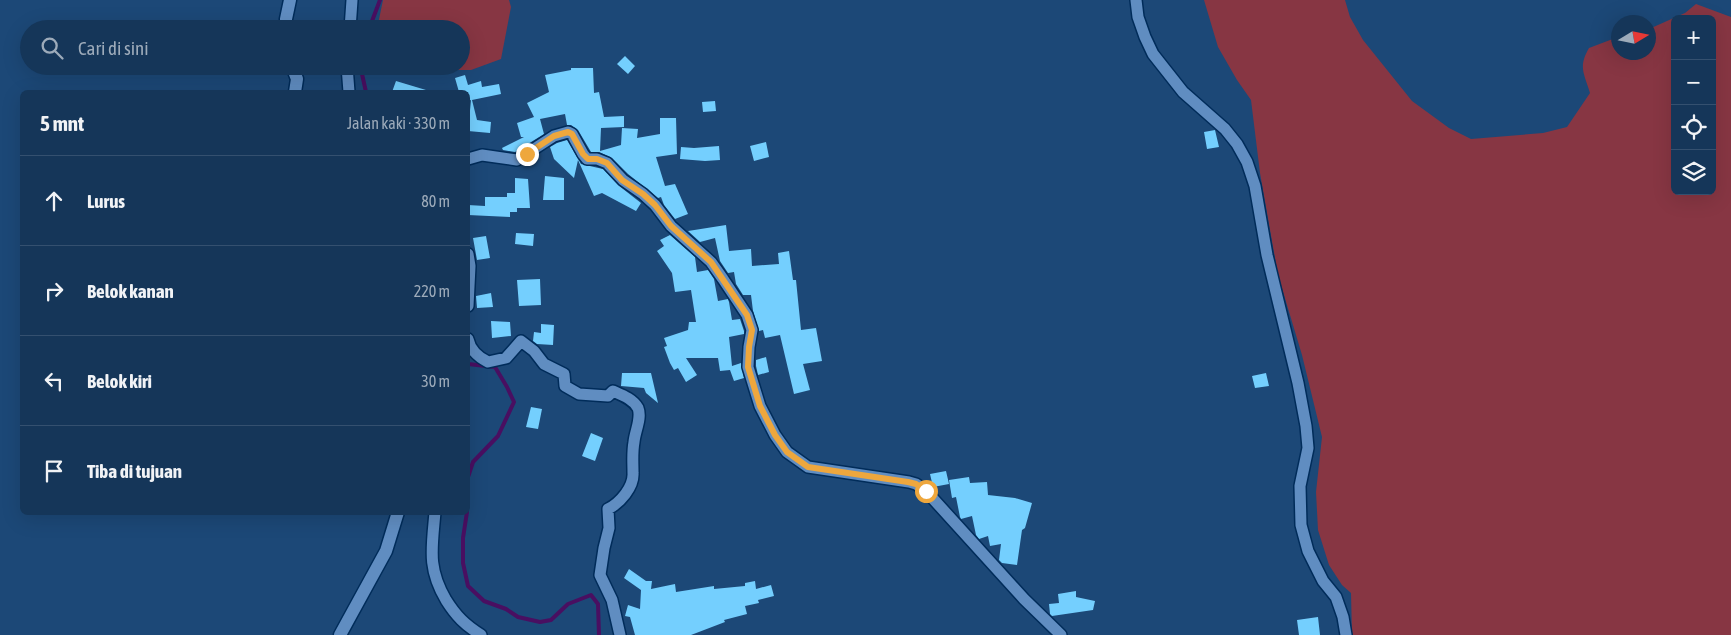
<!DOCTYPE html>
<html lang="id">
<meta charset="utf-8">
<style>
body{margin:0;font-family:"Asap Condensed",sans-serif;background:#224162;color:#f1f3f6}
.controls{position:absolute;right:15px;top:15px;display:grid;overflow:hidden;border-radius:8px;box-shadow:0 5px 20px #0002}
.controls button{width:45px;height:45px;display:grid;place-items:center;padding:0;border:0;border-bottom:1px solid #34506f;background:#153659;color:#f1f3f6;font:25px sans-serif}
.compass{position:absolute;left:1611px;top:15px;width:45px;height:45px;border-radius:50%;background:#153659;box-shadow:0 5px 20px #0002;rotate:80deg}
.stop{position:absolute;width:15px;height:15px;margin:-11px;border:4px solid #eea73d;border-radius:50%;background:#fff}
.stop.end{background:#eea73d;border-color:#fff;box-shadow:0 1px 5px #0008}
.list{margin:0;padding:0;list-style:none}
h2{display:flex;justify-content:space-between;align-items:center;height:65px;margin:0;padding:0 20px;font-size:21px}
h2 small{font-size:16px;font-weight:400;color:#9dabba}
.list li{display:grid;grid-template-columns:32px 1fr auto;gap:15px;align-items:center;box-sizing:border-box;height:90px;padding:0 20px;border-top:1px solid #34506f}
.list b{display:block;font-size:19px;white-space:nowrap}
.list em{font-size:16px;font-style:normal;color:#9dabba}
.icon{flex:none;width:28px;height:28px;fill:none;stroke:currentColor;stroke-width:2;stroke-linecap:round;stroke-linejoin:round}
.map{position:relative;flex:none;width:1731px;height:635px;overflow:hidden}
.search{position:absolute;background:#153659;box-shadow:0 5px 20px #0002;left:20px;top:20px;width:450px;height:55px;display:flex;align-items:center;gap:12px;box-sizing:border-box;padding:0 18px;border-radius:28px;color:#9dabba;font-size:19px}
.panel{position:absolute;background:#153659;box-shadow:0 5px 20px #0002;left:20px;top:90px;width:450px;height:425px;border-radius:8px}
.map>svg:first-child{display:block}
</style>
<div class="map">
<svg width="1731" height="635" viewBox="0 0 1731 635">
<rect width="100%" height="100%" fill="#1c4877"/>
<path fill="#873643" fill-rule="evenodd" d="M 383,0 L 509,0 L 511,7 L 501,59 L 471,70 L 377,70 L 374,66 L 461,66 L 461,29 L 377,29 Z
M 1204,0 L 1345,0 L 1350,17 L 1363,40 L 1412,101 L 1449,128 L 1471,139 L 1543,133 L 1567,127 L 1590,93 C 1584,73 1578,67 1589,48 L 1618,37 L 1618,52 L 1648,52 L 1649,29 L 1685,13 L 1696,4 L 1731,17 L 1731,635 L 1352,635 L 1351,593 L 1342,585 L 1329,565 L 1318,530 L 1316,492 L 1322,437 L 1302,355 L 1278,275 L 1260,173 L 1251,100 L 1237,80 L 1218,47 ZM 1675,19 L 1712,19 L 1712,191 L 1675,191 Z"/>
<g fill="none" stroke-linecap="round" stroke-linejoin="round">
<path stroke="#490f61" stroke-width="4" d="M 369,29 L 380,0
M 362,66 L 362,74 L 366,92
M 468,364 L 495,367 L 507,387 L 514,402 L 498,436 L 473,462 L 468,477
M 467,512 L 463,538 L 463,563 L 468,586 L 484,601 L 506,609 L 518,617 L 540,622 L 551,620 L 568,604 L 591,595 L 598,604 L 599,635"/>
</g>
<path fill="#74cffe" d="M 625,56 L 635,66 L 628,74 L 617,64 Z
M 571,68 L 593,68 L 594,93 L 599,92 L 604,117 L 624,116 L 624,127 L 601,128 L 600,151 L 621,145 L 622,128 L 638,129 L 637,138 L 660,134 L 660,118 L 676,118 L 677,154 L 656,157 L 665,186 L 675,184 L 688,214 L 675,219 L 664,205 L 661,197 L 658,198 L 628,174 L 612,158 L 599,152 L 591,152 L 578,130 L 571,125 L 567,125 L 565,114 L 540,119 L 544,134 L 515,152 L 503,150 L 502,148 L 524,137 L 521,137 L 517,123 L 534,117 L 527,103 L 549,92 L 545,75 L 571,70 Z
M 465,75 L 468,85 L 481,81 L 482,87 L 499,84 L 501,94 L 472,100 L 477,120 L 491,122 L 490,133 L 468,131 L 471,100 L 468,101 L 468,92 L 459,92 L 455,78 Z
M 396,81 L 426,90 L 426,92 L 392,92 Z
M 715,101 L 716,111 L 703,112 L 702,102 Z
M 1215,130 L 1219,147 L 1207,149 L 1204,132 Z
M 567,140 L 581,164 L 603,169 L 618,185 L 641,203 L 636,211 L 602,193 L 594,196 L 578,160 L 574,178 L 554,159 L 550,147 L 557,143 Z
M 766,142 L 769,157 L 754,161 L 750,146 Z
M 719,146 L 720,160 L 705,161 L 680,159 L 681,147 L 694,148 Z
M 545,176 L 564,178 L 564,200 L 543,200 Z
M 515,178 L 528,179 L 530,208 L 517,208 L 517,212 L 510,212 L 510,217 L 468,215 L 468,205 L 485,206 L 485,197 L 507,197 L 507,193 L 515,193 Z
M 726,225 L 729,251 L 751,249 L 752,266 L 779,264 L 778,253 L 789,251 L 793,280 L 796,280 L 801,330 L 816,328 L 822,361 L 803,364 L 810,390 L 794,394 L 780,335 L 765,338 L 763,330 L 759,331 L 753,311 L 751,295 L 743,295 L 736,284 L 734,272 L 728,273 L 720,261 L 715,238 L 700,242 L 688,231 Z
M 516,233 L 534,234 L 533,246 L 515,244 Z
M 670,235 L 695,257 L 697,272 L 708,270 L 714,279 L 718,301 L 728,299 L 729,302 L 732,320 L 740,319 L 744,331 L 744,334 L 729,337 L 732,366 L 741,363 L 744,378 L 734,381 L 730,370 L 720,371 L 718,358 L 686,358 L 697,375 L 686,382 L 678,368 L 674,370 L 670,363 L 664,347 L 667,346 L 664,338 L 688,330 L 689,322 L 696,322 L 691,290 L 675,292 L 672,273 L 657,251 L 664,246 L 660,240 Z
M 486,236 L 490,258 L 477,260 L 473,238 Z
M 540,279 L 541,305 L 519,306 L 517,280 Z
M 491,293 L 493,307 L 477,308 L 476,296 Z
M 491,321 L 510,322 L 511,336 L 492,338 Z
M 541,324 L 554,325 L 553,345 L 537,344 L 533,341 L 534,332 L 541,333 Z
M 766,357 L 769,372 L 758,375 L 756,366 L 756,360 Z
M 622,373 L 651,373 L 658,403 L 646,393 L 644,388 L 621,386 Z
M 1266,373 L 1269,386 L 1255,388 L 1252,376 Z
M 531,407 L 542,409 L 538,429 L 526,427 Z
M 591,433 L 603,438 L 595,461 L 582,456 Z
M 946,471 L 949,484 L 933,487 L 930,474 Z
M 969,477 L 970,483 L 987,482 L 988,495 L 1015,498 L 1032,503 L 1025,528 L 1022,530 L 1017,565 L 1002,563 L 999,560 L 1001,544 L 990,546 L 988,536 L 979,539 L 976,535 L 972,516 L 961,519 L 960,517 L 956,497 L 952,498 L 949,480 Z
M 629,569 L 646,581 L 652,581 L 651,589 L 675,584 L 676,592 L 714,586 L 714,589 L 745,586 L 745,583 L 755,581 L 756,589 L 771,585 L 774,596 L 758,600 L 759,603 L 745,606 L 747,614 L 724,620 L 725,622 L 691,635 L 635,635 L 630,617 L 625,616 L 628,605 L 640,609 L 641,590 L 624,578 Z
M 1076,591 L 1076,597 L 1095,601 L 1093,610 L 1052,616 L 1050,614 L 1049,604 L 1059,603 L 1058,594 Z
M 1318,617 L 1320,635 L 1299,635 L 1297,620 Z"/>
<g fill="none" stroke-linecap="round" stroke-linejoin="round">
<g stroke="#002c5a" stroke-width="14">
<path id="street" d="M 1136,0 L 1138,17 L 1145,37 L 1153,54 L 1183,92 L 1225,129 L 1237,144 L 1247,162 L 1255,186 L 1267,255 L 1298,383 L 1306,426 L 1308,448 L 1300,486 L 1301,525 L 1308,551 L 1323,581 L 1336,597 L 1343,617 L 1346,635
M 350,29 L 352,0
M 347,66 L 349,92
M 468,159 L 482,155 L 517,160 L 554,136 L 568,132 L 572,134 L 583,154 L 587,159 L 597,159 L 607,163 L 623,180 L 643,194 L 655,205 L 671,226 L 711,262 L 723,279 L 747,315 L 752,330 L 749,347 L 748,367 L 760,406 L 775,435 L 787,452 L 808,467 L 909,482 L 916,484 L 926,491 L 1024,599 L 1061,635
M 468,254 L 470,266 L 468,306
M 468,339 C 470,349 478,357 488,362 L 506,358 L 521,341 L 534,351 L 544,364 L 564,374 L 565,386 L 579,394 L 608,396 L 613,391 C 622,395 633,399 638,408 C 642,418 635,431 634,442 C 632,453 633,462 633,473 C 634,487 620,503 608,509 L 609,528 L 604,548 L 600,575 L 612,600 L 620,635
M 435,512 C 432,548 427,568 446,600 C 456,616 465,625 481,635"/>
</g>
<g stroke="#002c5a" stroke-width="15">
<path id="secondary" d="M 286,29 L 286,19 L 290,0
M 292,66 L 297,79 L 295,92
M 340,635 L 386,551 L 398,512"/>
</g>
<use href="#street" stroke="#608dc1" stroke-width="11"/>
<use href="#secondary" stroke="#608dc1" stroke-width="12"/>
</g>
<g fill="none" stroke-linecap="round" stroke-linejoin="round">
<path stroke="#eea73d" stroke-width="6" d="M 527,154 L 554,136 L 568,132 L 572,134 L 583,154 L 588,159 L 597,159 L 607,163 L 622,180 L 643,194 L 655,205 L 671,226 L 711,262 L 747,315 L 752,330 L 749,347 L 748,367 L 760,406 L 775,435 L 787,452 L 808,467 L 908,482 L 916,484 L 926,491"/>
</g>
</svg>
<div class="controls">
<button>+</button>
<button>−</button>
<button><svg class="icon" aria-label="locate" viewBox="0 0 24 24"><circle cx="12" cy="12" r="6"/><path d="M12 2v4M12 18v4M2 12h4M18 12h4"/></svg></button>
<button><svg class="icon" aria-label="layers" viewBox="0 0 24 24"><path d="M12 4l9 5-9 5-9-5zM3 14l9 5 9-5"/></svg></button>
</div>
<svg class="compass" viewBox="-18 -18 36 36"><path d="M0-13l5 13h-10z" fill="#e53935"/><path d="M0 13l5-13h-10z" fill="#9dabba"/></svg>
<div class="stop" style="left:926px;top:491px"></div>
<div class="stop end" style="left:527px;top:154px"></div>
<div class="search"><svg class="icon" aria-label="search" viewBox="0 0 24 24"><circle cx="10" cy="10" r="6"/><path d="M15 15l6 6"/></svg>Cari di sini</div>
<section class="panel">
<h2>5 mnt<small>Jalan kaki · 330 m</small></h2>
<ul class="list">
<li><svg class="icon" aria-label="ahead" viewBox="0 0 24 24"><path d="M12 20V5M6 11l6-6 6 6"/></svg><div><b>Lurus</b></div><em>80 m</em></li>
<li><svg class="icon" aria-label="right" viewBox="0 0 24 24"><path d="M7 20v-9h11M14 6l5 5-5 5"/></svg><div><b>Belok kanan</b></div><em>220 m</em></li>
<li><svg class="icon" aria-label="left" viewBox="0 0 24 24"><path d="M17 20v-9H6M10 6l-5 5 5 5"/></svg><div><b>Belok kiri</b></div><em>30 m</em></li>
<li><svg class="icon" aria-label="arrive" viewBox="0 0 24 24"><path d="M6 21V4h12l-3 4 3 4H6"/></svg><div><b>Tiba di tujuan</b></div></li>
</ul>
</section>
</div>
